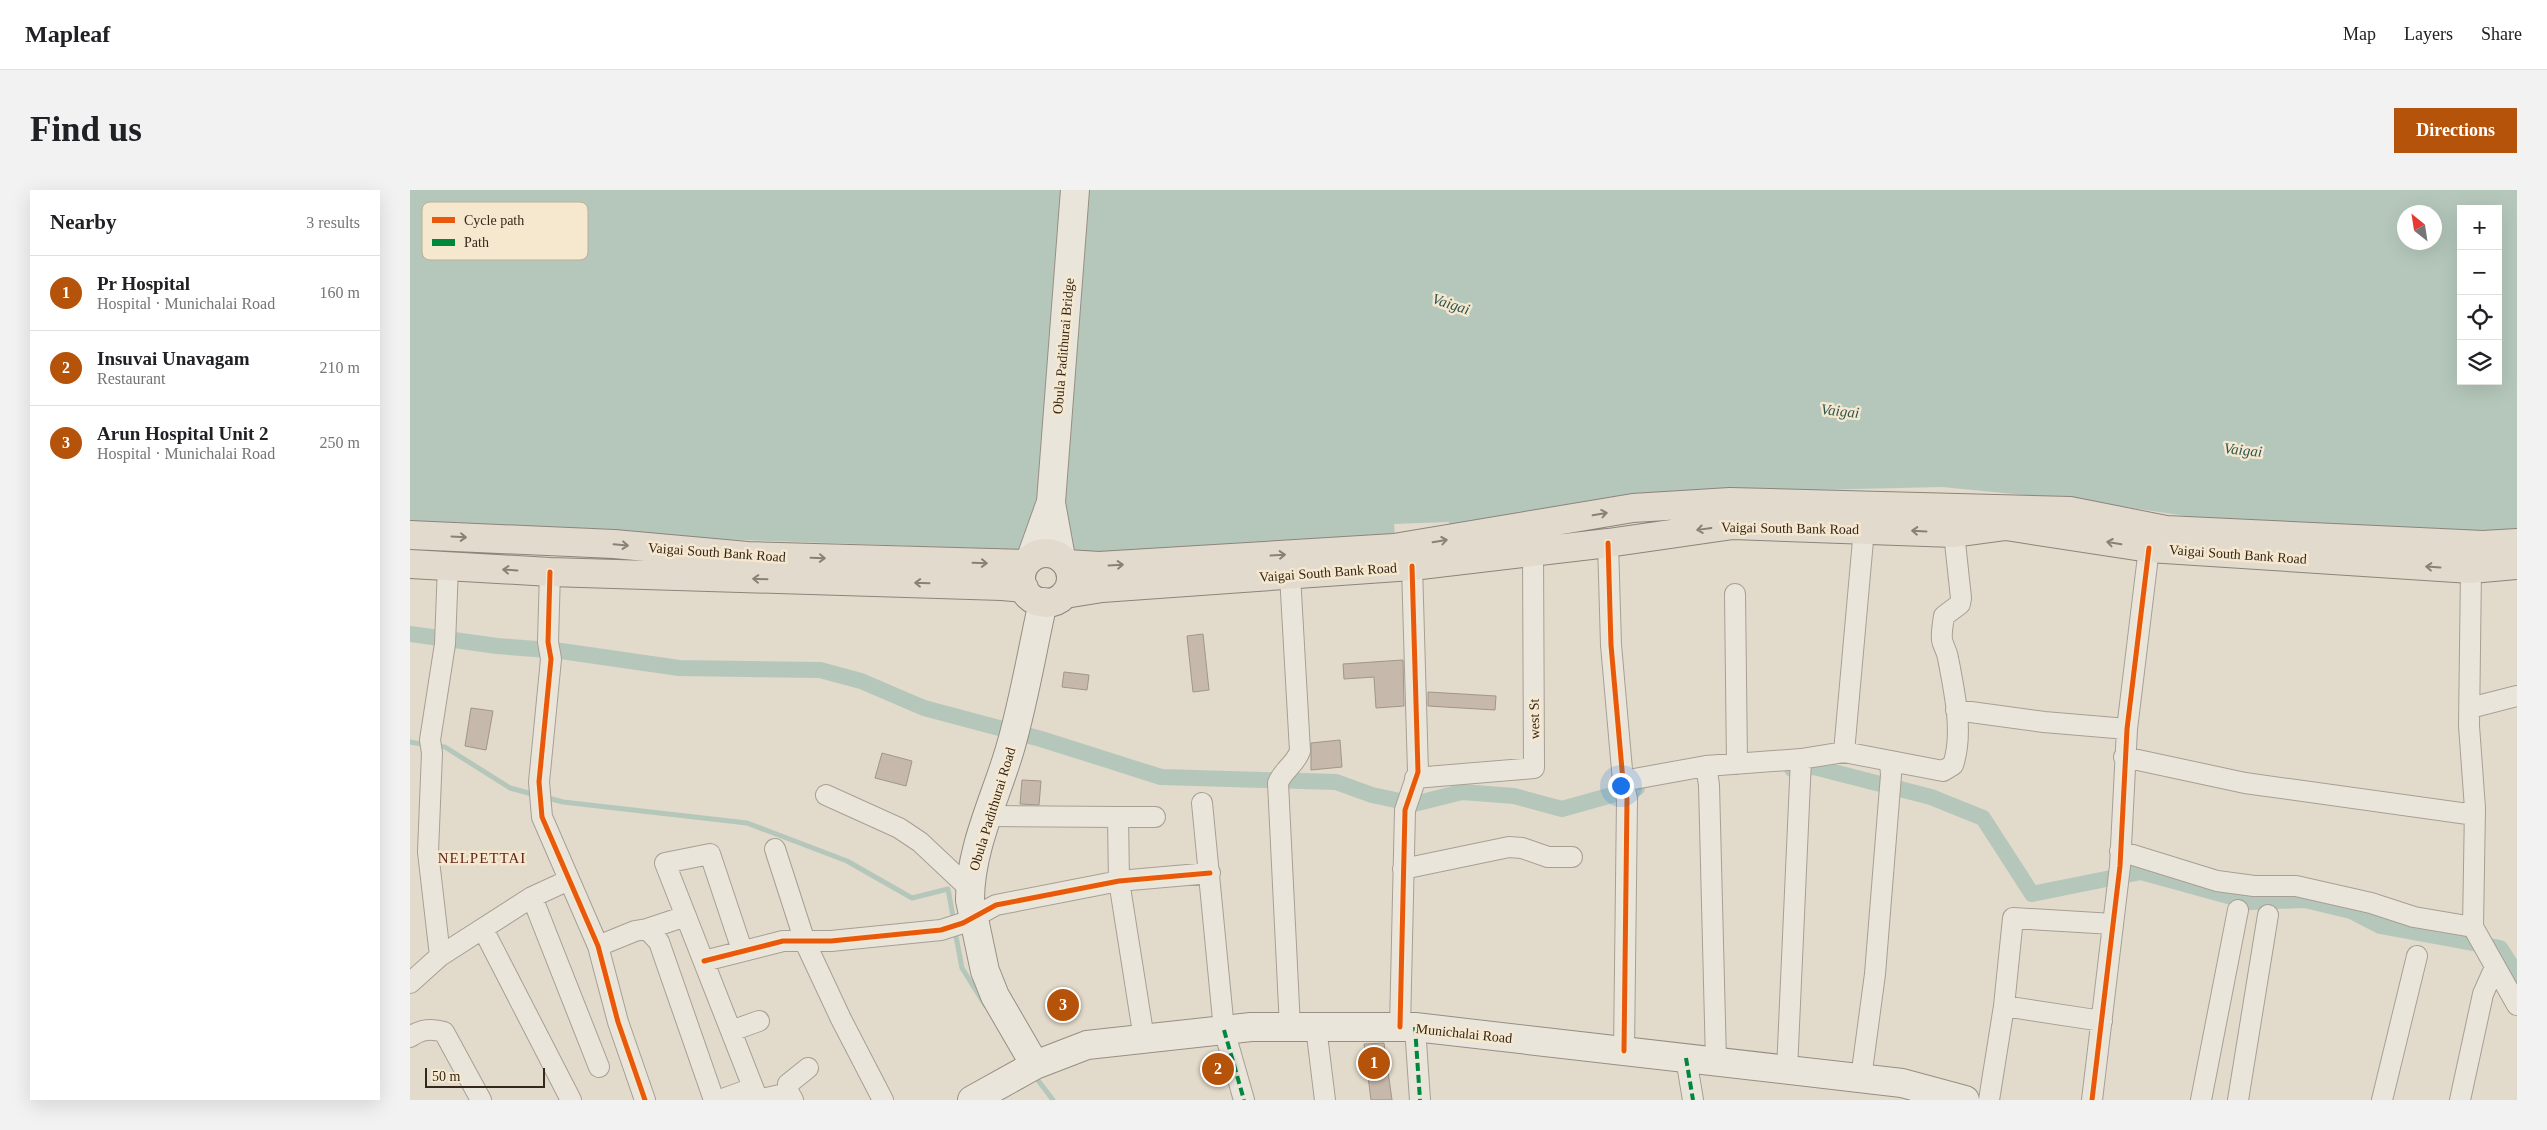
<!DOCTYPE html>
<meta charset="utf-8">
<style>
body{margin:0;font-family:"Times New Roman",serif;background:#f2f2f2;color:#202124}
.controls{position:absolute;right:15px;top:15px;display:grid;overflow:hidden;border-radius:0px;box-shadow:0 5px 20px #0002}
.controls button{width:45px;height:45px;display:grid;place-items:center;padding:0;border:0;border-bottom:1px solid #e0e0e0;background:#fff;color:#202124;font:25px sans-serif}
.compass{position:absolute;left:1987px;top:15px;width:45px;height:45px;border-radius:50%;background:#fff;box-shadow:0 5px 20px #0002;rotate:330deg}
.scale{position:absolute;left:15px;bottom:12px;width:120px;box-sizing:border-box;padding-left:5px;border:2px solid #35271c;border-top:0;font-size:14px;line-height:18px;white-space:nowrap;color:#35271c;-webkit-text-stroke:4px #f5e8ce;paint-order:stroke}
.you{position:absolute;left:1210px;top:595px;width:18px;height:18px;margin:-12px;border:4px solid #fff;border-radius:50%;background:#1a73e8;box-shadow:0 0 0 8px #1a73e833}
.badge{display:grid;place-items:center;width:32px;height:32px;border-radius:50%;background:#b45309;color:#fff;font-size:16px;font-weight:700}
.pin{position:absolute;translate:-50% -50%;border:2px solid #fff;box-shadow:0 1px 5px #0006}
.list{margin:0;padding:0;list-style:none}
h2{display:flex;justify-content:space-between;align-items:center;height:65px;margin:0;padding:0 20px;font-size:21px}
h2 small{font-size:16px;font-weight:400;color:#757577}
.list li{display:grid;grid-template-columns:32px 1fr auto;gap:15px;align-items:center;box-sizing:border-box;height:75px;padding:0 20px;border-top:1px solid #e0e0e0}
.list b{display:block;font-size:19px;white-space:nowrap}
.list p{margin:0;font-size:16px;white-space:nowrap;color:#757577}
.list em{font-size:16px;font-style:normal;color:#757577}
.icon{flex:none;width:28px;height:28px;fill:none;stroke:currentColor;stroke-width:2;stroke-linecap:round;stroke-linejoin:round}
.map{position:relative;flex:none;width:2107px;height:910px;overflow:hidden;border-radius:0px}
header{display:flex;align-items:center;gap:30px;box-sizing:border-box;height:70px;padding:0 25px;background:#fff;border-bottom:1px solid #e0e0e0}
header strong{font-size:24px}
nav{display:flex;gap:28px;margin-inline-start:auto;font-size:18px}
.intro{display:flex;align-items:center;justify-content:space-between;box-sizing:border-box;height:120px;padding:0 30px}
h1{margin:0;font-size:35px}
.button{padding:12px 22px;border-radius:0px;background:#b45309;color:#fff;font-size:18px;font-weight:700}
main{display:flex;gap:30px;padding:0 30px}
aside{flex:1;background:#fff;border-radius:0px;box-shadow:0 5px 20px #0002}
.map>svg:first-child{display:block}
</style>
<header>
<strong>Mapleaf</strong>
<nav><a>Map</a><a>Layers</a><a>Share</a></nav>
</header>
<div class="intro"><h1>Find us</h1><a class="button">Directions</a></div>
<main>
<aside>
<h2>Nearby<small>3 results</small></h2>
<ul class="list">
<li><span class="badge">1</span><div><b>Pr Hospital</b><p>Hospital · Munichalai Road</p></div><em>160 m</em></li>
<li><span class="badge">2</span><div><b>Insuvai Unavagam</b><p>Restaurant</p></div><em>210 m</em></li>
<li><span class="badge">3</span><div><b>Arun Hospital Unit 2</b><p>Hospital · Munichalai Road</p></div><em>250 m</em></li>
</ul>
</aside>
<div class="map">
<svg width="2107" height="910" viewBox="0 0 2107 910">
<rect width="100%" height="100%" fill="#e2daca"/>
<path fill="#b5c7bb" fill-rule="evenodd" d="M 0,0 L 2107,0 L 2107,338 L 2067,342 L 1789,328 L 1675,311 L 1532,297 L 1226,304 L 1040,342 L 1039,332 L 984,334 L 985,347 L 684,362 L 300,349 L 0,332 ZM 2051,19 L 2088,19 L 2088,191 L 2051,191 ZM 1994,22 L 2024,22 L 2024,52 L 1994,52 Z"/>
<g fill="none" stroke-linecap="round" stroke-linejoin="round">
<path stroke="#b5c7bb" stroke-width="5" d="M 0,552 L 17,555
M 25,556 L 35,557 L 100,598 L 126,605
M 135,607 L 153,612 L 337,633 L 437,671 L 502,708 L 538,699 L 544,732
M 545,741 L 552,778 L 575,815
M 624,885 L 643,910"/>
<path stroke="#b5c7bb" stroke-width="16" d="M 0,444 L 87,456 L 151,461 L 269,478 L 410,480 L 451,491 L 514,518 L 631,549 L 751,587 L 926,592 L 962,605 L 1004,614 L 1052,602 L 1104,606 L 1152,619 L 1227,598
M 1382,579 L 1404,577 L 1521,607 L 1573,628 L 1622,704 L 1731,682 L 1840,712 L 1895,710 L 1941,721 L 1970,736 L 2090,758 L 2107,784"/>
</g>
<path fill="#c6b8ab" stroke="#a2958a" d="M 793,444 L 799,500 L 783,502 L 777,446 Z
M 993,470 L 994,516 L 966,518 L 964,487 L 934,489 L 933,474 Z
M 654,482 L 679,485 L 677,500 L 652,497 Z
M 1018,502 L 1086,506 L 1085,520 L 1018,516 Z
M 61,518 L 83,521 L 76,560 L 55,556 Z
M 930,550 L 932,577 L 901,580 L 901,553 Z
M 472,563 L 502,571 L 496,596 L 465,588 Z
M 612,590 L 631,591 L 629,615 L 610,614 Z
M 974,853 L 982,910 L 961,910 L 954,854 Z"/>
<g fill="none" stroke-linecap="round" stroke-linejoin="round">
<g stroke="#a79f94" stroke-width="22">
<path id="street" d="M 1198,353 L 1201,455 L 1213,591 L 1217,609 L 1214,861
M 2061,379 L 2059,536 L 2065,618 L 2063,737 L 2107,815
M 140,382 L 138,452 L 141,469 L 129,592 L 132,627 L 188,756 L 208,832 L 235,910
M 880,385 L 890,561 C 885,575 873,580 868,593 L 880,837
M 1325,404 L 1327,574
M 2060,518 L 2107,506
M 1546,520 L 1634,532 L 1717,539
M 1434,562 L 1533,581 L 1543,575 C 1554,543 1544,500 1538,468 C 1537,461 1533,456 1532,450 C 1531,442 1533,434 1534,426 L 1550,414 L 1551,408 L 1544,343
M 1714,567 L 1835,593 L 2065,625
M 1296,576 L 1299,595 L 1306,871
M 1005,588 L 1124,578 L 1123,361
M 1213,591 L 1296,576 L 1391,569 L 1434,562 L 1454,339
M 416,605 L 489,638 L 510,652 L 560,699
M 792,613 L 814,840 L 834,910
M 579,626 L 708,627
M 365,659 L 395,752 L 431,829 L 473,910
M 1710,661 L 1807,691 L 1844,696 L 1886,696 L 1961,713 L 2004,727 L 2063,737
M 993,679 L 1099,657 L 1112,658 L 1138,667 L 1162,667
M 122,707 L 189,877
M 73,739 L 161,910
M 237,739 L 276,726
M 188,756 L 225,741 L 237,739 L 249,752 L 304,910
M 332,760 L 300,664 L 255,673 L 348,910
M 30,766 L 122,707 L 159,690
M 294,771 L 373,751 L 421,751 L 531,740 L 553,733 L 586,715 L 709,691 L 800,683
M 0,793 L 30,766 L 18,662 L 22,563 L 20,550 L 35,454 L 38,376
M 1594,816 L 1692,831
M 906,837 L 915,910
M 990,837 L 995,620 L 1008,582 L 1002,376
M 1005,837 L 1010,910
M 321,841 L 349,831
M 0,847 C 11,839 21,838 34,842 L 71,910
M 734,849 L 709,691 L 708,627 L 745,627
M 1276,868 L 1283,910
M 1377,880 L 1391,569
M 1451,888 L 1465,784 L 1481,585 L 1480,572
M 379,903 L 378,894 L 398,878
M 310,910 L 343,898
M 348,910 L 379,903 L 383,910
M 1579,910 L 1594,816 L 1603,728 L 1703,734
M 1682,910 L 1710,676 L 1717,539 L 1739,358
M 1791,910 L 1828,720
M 1828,910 L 1858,725
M 1972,910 L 2007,766
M 2050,910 L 2073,804 L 2085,777"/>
</g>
<g stroke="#978e83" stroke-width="30">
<path id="secondary" d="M 641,313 L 651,368
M 621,368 L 641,312 L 665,0
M 625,875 L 585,806 L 575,781 L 560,710 C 560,658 586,607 600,559 C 614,511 622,461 633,412
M 562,910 L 625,875 L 677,855 L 841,837 L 1005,837 L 1492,893 L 1555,910"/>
</g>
<g stroke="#8c847a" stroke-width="30">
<path id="primary" d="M 0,345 L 204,354 L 337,366 L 615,374
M611 388a25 25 0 1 1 50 0a25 25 0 1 1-50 0Z
M 0,374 L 140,382 L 592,396 L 614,398
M 657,374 L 689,376 L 984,358 L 1223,318 L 1320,312 L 1660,321 L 1756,340 L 2073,355 L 2107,353
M 655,404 L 692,398 L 1002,376 L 1198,353 L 1323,335 L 1544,343 L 1596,336 L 1739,358 L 2061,379 L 2107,375"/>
</g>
<use href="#street" stroke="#eae5db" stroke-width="20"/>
<use href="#secondary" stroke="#eae5db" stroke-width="28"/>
<use href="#primary" stroke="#e2dacd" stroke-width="28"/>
<path stroke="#00873e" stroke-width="4" stroke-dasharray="8 4" stroke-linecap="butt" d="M 1005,837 L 1010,910
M 814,840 L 834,910
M 1276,868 L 1283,910"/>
<g stroke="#f5e8ce" stroke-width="8">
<path id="cycleway" d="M 1198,353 L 1201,455 L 1213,591 L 1217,609 L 1214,861
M 140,382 L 138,452 L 141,469 L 129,592 L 132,627 L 188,756 L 208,832 L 235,910
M 294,771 L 373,751 L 421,751 L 531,740 L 553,733 L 586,715 L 709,691 L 800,683
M 990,837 L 995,620 L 1008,582 L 1002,376
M 1682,910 L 1710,676 L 1717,539 L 1739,358"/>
</g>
<use href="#cycleway" stroke="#e8590c" stroke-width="5"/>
</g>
<defs><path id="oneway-shaft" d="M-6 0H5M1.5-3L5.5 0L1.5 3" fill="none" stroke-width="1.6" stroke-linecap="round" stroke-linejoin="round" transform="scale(1.25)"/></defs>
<g stroke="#8c8074">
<use href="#oneway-shaft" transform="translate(1190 324) rotate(-10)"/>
<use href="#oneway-shaft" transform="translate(1294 339) rotate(172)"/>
<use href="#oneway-shaft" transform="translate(1509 341) rotate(-177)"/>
<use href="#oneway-shaft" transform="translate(49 347) rotate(3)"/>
<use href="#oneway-shaft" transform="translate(1030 351) rotate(-9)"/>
<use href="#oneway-shaft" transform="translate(1704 353) rotate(-171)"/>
<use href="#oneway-shaft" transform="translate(211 355) rotate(5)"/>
<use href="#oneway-shaft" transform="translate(868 365) rotate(-3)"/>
<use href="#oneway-shaft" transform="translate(408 368) rotate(2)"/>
<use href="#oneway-shaft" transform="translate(570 373) rotate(2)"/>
<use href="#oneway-shaft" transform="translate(706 375) rotate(-3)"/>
<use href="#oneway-shaft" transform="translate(2023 377) rotate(-176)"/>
<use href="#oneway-shaft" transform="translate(100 380) rotate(-176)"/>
<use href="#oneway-shaft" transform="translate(350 389) rotate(-178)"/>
<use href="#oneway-shaft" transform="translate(512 393) rotate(-178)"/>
</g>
<g text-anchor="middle" stroke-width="5" stroke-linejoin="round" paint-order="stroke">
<g font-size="14" fill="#35271c" stroke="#f5e8ce">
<text transform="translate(653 156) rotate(-85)" y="5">Obula Padithurai Bridge</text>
<text transform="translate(1380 338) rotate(1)" y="5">Vaigai South Bank Road</text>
<text transform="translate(307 362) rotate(4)" y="5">Vaigai South Bank Road</text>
<text transform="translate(1828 364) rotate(4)" y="5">Vaigai South Bank Road</text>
<text transform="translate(918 382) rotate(-4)" y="5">Vaigai South Bank Road</text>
<text transform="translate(1124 529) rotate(-91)" y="5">west St</text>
<text transform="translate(582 619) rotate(-73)" y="5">Obula Padithurai Road</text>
<text transform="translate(1054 843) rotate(6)" y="5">Munichalai Road</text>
</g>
<g font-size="15" font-style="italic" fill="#2b5450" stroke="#f5e8ce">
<text transform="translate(1041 114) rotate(18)" y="5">Vaigai</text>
<text transform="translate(1430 221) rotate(6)" y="5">Vaigai</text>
<text transform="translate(1833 260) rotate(6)" y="5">Vaigai</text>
</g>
<g font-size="15" letter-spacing="1" fill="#61271c" stroke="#f5e8ce">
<text x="72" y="673">NELPETTAI</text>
</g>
</g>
<rect x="12" y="12" width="166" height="58" rx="8" fill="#f5e8ce" stroke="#bbae99" stroke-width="1"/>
<rect x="22" y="27" width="23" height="6" fill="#e8590c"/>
<rect x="22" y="49" width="23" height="7" fill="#00873e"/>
<g font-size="14" fill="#35271c">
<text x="54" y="35">Cycle path</text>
<text x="54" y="57">Path</text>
</g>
</svg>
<div class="controls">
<button>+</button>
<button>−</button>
<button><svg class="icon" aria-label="locate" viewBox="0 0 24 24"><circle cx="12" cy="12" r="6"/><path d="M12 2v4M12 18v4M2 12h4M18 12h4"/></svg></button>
<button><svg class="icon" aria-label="layers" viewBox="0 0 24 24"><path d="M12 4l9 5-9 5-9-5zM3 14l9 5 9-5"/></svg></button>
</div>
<svg class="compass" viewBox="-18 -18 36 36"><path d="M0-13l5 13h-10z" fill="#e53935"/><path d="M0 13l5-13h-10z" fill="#757577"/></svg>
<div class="scale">50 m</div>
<div class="you"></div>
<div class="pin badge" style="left:964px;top:873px">1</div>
<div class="pin badge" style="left:808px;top:879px">2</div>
<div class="pin badge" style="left:653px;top:815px">3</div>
</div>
</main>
